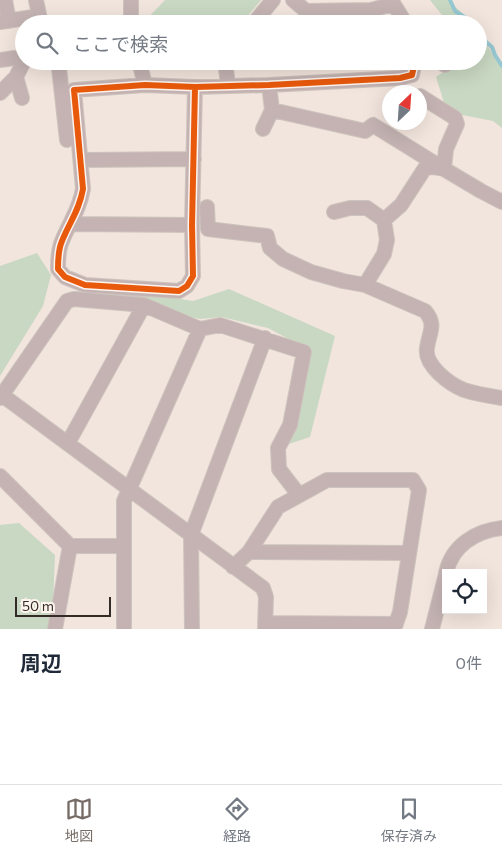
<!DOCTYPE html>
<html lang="ja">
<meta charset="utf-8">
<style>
body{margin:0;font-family:Commissioner,"Noto Sans JP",sans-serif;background:#f2f2f3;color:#1f2937}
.controls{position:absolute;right:15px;bottom:15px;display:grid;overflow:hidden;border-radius:0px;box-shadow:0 5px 20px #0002}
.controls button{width:45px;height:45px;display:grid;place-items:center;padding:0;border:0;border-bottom:1px solid #e0e1e3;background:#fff;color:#1f2937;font:25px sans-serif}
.compass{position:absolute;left:382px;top:85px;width:45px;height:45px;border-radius:50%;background:#fff;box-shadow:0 5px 20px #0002;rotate:25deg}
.scale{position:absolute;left:15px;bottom:12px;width:96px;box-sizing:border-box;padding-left:5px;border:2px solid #332b25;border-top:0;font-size:14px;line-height:18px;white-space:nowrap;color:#332b25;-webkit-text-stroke:4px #fdf4ee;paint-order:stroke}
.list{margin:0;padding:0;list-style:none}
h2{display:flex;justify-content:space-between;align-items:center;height:65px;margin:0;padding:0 20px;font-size:21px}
h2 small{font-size:16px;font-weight:400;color:#747a83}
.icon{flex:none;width:28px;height:28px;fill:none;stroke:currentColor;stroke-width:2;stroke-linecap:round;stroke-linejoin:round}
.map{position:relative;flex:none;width:502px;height:629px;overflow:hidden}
.search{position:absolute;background:#fff;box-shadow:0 5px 20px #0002;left:15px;right:15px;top:15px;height:55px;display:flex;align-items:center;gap:12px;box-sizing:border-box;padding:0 18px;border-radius:28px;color:#747a83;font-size:19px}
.sheet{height:155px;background:#fff}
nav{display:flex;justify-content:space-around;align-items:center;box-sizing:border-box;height:70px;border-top:1px solid #e0e1e3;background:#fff;font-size:14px;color:#747a83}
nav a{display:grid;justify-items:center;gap:2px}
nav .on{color:#766c65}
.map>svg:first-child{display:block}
</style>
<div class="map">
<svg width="502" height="629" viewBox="0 0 502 629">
<rect width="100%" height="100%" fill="#f2e5dd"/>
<path fill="#c9d8c2" d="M 165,0 L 261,0 L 241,24 L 142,24 Z
M 430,0 L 448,0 L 474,24 L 449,24 Z
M 478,31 L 502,68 L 502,128 L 493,121 L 447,112 L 436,77 L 450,67 L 452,61 L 478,61 Z
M 37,253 L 51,275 L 43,306 L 0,376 L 0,266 Z
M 229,289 L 335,336 L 310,437 L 280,447 L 311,351 L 268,328 L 222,317 L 200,319 L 146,306 L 144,293 L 193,301 Z
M 19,523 L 55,555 L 52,629 L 0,629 L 0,525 Z"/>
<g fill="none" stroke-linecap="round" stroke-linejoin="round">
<path stroke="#97c8d2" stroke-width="4" d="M 450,0 L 455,11 L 466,18 L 470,24
M 478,35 L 492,47 L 495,55 L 502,66"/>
<g stroke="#cec4be" stroke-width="16">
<path id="minor" d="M 5,0 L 9,21
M 36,0 L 41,24
M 293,0 L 306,11 L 371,10 L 393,4
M 391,0 L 406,24
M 0,22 L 39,16
M 131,24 L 131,0
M 253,24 L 273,0
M 0,60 L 14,58 L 24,61
M 56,61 L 59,68 L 67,140
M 139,61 L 145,85
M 225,61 L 228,85
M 439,61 L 445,65
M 16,77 L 22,98
M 269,85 L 272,110 L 365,131 L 373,125 L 444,169 L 446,149 L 457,124 L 455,118 L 420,96
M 195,87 L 192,225 L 193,276 L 187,286 L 179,291 L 85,285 L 65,277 L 58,269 C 58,260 58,250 62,241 C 70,221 79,211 83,189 L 74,90 L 145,85 L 195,87 L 269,85 L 400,78 L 412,75 L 415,61
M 0,93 L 16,77 L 24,61
M 263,129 L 272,110
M 82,160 L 194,159
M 207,207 L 208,229 L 267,236 L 270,248 L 283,259 L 311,272 L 343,281 L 365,285 L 425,311 C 437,325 429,332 427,348 C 424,365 449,384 464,390 C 476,394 489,396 502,398
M 334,212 L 350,208 L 367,208 L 384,220 L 387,240 L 384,254 L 365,285
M 384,220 L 401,205 L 425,168 L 433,167 L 444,169 L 481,191 L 502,202
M 71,224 L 192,225
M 2,395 L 263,588 L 266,597 L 265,629
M 0,398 L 67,301 L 74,299 L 144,305 L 200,329 L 220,325 L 304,352 L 290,425 L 278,448 L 279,469 L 299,495
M 68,443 L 144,305
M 0,476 L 70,546 L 55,629
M 70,546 L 123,546
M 249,552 L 409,553
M 233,567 L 249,552 L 278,507 L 327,480 L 413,480 L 419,490 L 400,612 L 394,629
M 446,573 C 452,545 476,531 502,528
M 265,623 L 396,624
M 124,629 L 124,501 L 200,329
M 192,629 L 191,535 L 265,338
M 432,629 L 446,574"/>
</g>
<use href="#minor" stroke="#c4b3b2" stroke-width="14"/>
<g stroke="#fdf4ee" stroke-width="9">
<path id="cycleway" d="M 195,87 L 192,225 L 193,276 L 187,286 L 179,291 L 85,285 L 65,277 L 58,269 C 58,260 58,250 62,241 C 70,221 79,211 83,189 L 74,90 L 145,85 L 195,87 L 269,85 L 400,78 L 412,75 L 415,61"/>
</g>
<use href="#cycleway" stroke="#e8590c" stroke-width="6"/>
</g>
</svg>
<div class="controls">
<button><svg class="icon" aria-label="locate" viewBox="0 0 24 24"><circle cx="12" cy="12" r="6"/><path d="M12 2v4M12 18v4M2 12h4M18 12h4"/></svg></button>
</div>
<svg class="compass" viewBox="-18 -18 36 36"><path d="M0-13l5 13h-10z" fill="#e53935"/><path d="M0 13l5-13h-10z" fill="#747a83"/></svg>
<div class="scale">50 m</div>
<div class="search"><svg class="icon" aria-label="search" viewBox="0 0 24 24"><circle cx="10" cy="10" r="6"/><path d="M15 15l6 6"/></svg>ここで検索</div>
</div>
<section class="sheet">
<h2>周辺<small>0件</small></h2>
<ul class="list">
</ul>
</section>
<nav>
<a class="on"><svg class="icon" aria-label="map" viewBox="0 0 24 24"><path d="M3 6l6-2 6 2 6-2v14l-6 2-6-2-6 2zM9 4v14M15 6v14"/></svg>地図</a>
<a><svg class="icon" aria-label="directions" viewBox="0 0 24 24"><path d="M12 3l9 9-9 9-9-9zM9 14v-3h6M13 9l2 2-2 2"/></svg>経路</a>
<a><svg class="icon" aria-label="saved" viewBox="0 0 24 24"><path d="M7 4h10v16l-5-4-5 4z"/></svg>保存済み</a>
</nav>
